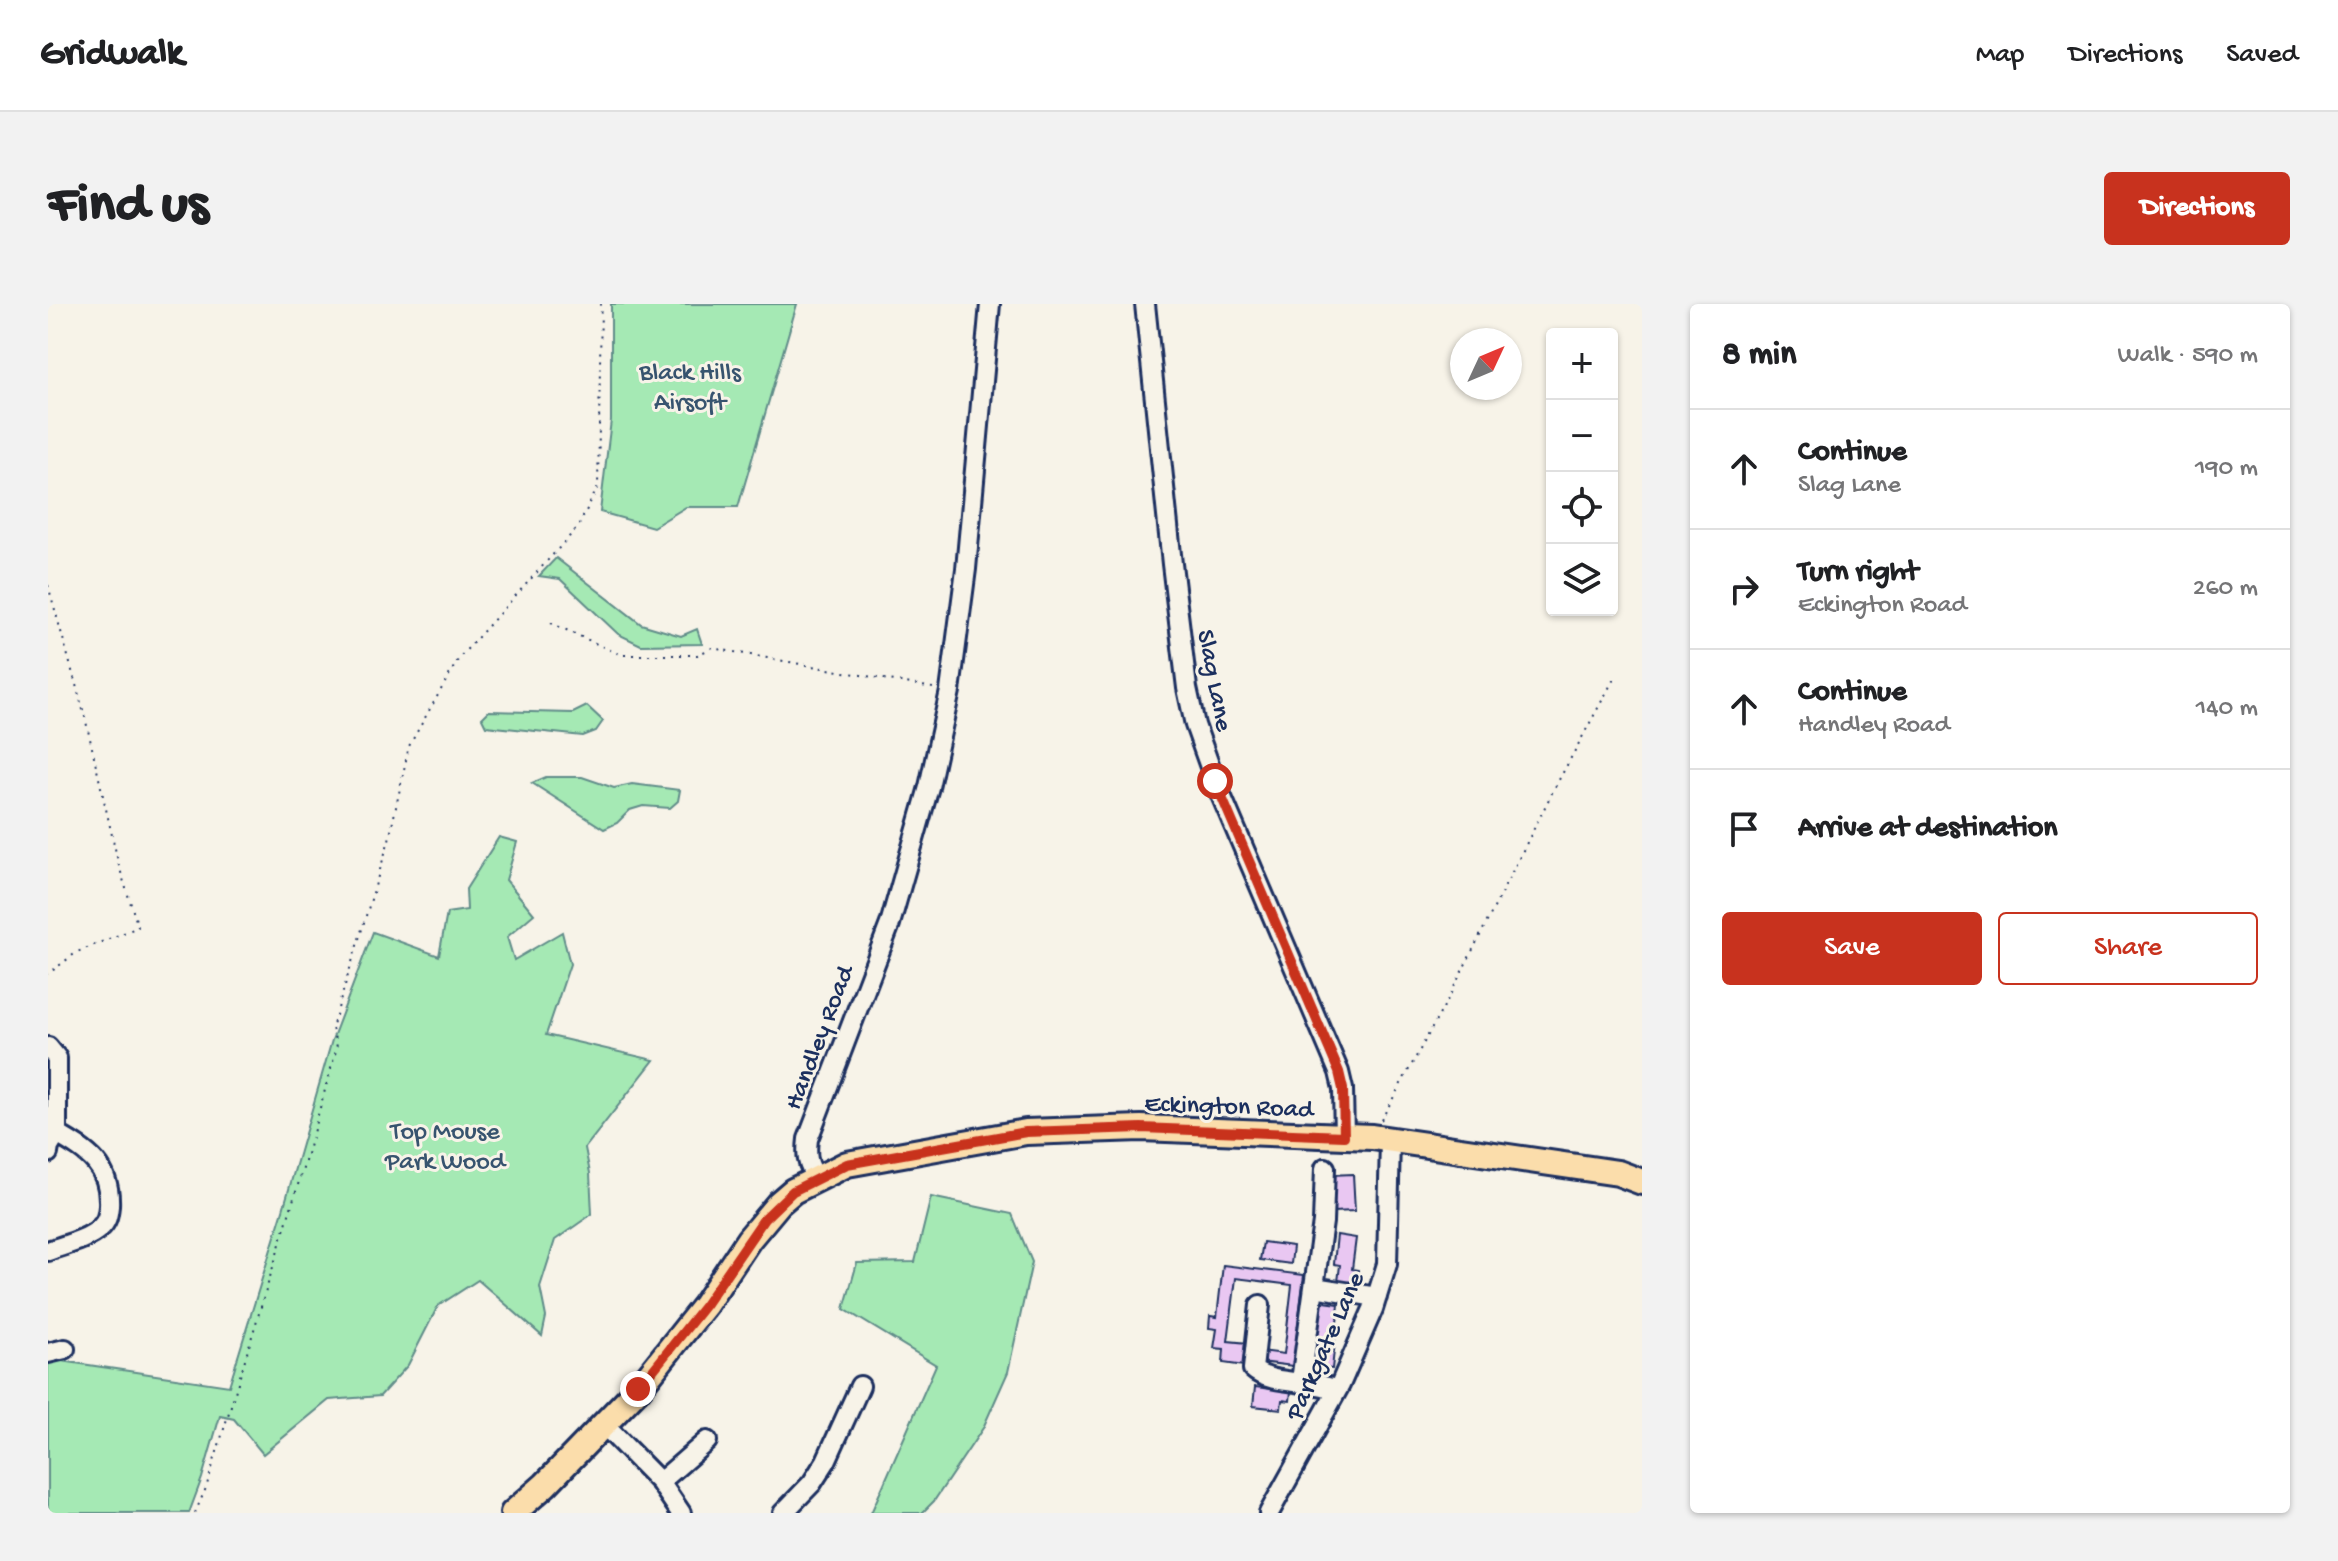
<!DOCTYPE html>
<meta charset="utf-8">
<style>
body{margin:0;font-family:"Gochi Hand",sans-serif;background:#f2f2f2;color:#202124}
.controls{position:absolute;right:24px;top:24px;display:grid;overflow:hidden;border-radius:8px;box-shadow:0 2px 6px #0004}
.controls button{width:72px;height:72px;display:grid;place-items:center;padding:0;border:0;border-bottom:2px solid #e0e0e0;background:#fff;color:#202124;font:40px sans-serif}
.compass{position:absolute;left:1402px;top:24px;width:72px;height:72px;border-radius:50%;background:#fff;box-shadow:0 2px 6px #0004;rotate:46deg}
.stop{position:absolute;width:24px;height:24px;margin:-18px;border:6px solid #c8321e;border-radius:50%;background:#fff}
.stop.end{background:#c8321e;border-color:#fff;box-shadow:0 2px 8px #0008}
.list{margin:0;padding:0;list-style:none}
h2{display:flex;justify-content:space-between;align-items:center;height:104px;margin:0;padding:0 32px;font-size:34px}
h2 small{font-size:26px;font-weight:400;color:#757577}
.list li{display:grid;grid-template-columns:52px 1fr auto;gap:24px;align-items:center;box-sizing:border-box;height:120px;padding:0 32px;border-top:2px solid #e0e0e0}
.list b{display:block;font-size:30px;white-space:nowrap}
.list p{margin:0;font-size:26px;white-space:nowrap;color:#757577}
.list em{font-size:26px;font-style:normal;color:#757577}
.actions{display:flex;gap:16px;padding:24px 32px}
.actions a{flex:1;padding:18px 0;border:2px solid #c8321e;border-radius:8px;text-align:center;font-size:28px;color:#c8321e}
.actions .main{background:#c8321e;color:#fff}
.icon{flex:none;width:44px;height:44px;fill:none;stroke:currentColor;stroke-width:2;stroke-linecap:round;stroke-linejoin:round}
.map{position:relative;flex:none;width:1594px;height:1209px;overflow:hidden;border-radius:8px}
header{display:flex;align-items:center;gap:48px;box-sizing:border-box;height:112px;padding:0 40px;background:#fff;border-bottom:2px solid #e0e0e0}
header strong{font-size:38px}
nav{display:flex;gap:44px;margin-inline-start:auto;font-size:28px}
.intro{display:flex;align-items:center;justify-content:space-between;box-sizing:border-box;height:192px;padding:0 48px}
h1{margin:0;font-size:56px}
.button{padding:20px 36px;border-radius:8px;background:#c8321e;color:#fff;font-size:28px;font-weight:700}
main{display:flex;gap:48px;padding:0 48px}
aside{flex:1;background:#fff;border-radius:8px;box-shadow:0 2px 6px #0004}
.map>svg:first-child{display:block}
</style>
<header>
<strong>Gridwalk</strong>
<nav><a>Map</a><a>Directions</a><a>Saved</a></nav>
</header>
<div class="intro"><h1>Find us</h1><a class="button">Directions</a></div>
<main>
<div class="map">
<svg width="1594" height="1209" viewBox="0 0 1594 1209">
<rect width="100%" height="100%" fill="#f7f3e8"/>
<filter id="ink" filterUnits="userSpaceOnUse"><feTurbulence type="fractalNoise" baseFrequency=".0125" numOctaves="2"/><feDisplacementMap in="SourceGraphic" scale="16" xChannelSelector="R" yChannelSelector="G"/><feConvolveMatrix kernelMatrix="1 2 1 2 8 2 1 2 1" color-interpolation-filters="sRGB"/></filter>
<g filter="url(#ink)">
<path fill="#a5e9b4" stroke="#608c89" stroke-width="2" d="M 563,0 L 749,0 L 690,203 L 638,203 L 605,223 L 552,208 L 563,116 Z
M 508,254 L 593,320 L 633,332 L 649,325 L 654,340 L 593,341 L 570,330 L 512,275 L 491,272 Z
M 539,402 L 555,417 L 548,427 L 535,432 L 438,422 L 434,414 L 441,407 L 525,409 Z
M 498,473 L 534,473 L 566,484 L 584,480 L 632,486 L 630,497 L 622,504 L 595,502 L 582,506 L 569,519 L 556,525 L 484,479 Z
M 451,533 L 469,538 L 458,576 L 486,610 L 459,633 L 466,656 L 514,628 L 522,660 L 498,731 L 606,756 L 537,844 L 542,869 L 544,910 L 507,936 L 492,983 L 498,1013 L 494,1032 L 430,976 L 390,1002 L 360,1061 L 332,1092 L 281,1096 L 215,1150 L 186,1115 L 172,1112 L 154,1174 L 141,1209 L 0,1209 L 0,1055 L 181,1082 L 235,906 L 284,736 L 325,628 L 391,652 L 399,609 L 419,606 L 418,585 Z
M 883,893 L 964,910 L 984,958 L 960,1068 L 935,1124 L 886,1197 L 874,1209 L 823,1209 L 888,1061 L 796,1005 L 809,959 L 867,958 Z"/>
<path fill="#e9c7f2" stroke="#1b2f5e" stroke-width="2" d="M 1305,870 L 1307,907 L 1284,908 L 1282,871 Z
M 1289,931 L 1308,934 L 1304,965 L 1310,966 L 1309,981 L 1290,978 L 1292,961 L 1286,960 Z
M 1215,938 L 1245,942 L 1243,960 L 1212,956 Z
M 1175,961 L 1256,971 L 1245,1062 L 1212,1058 L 1213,1047 L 1236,1050 L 1244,981 L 1188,974 L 1180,1037 L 1200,1039 L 1197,1062 L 1175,1059 L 1176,1045 L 1166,1044 L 1169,1025 L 1161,1024 L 1162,1012 L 1169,1013 Z
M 1269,997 L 1291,1000 L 1284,1065 L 1262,1063 Z
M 1207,1083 L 1243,1087 L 1242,1097 L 1234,1096 L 1233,1105 L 1205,1102 Z"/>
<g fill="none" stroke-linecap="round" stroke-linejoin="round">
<g stroke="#1b2f5e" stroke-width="24">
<path id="minor" d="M 1097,0 L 1124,260 L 1139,384 L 1147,421 L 1167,477 L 1291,768 L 1295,785 L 1296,832
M 0,743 L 9,754 L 9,830 C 40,848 63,862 61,902 C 60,911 59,918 52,924 C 39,936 16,941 0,947
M 0,849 L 1,843 L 9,830
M 769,874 C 759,861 758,851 760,835 L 842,620 L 881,483 L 902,387 L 918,265 L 942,0
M 1266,983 L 1329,993
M 1212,1001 L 1205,1065 C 1223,1082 1265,1075 1289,1086
M 0,1049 L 17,1045
M 1253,1077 L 1275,918 L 1277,864
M 557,1122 L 612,1178 L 633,1209
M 612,1178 L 659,1137
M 735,1209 L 764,1179 L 778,1157 L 812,1082
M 1221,1209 L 1292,1081 L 1325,1005 L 1339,960 L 1342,837"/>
</g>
<g stroke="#1b2f5e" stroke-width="30">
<path id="major" d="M 465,1209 L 497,1181 L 590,1085 L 657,1001 L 701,935 L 731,899 L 745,887 L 799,860 L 978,828 L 1093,824 L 1324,833 L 1570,869 L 1594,878"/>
</g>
<path stroke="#1b2f5e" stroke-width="2" stroke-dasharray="2 6" stroke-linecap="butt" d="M 0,281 L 37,413 L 71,562 L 90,623 L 29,648 L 0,670
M 503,319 L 573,351 L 649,351 L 664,344 L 885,384
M 1333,816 L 1399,697 L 1506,485 L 1568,371
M 147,1209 L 158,1184 L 256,861 L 289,743 L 284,724 L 341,536 L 361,442 L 411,354 L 530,223 L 550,183 L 553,0"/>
<use href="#minor" stroke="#f7f3e8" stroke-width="18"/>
<use href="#major" stroke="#fbddab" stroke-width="24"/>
</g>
</g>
<g fill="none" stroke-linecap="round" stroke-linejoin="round" filter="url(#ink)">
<path stroke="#c8321e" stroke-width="10" d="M 590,1085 L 657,1001 L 716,915 L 745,887 L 799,860 L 978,828 L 1093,824 L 1296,832 L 1295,785 L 1291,768 L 1167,477"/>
</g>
<g text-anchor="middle" stroke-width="6" stroke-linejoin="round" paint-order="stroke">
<g font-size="26" fill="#37546f" stroke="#f7f3e8">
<text x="642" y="75">Black Hills<tspan x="642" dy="30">Airsoft</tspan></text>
<text x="397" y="834">Top Mouse<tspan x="397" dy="30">Park Wood</tspan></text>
</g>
<g font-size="26" fill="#1b2f5e" stroke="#f7f3e8">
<text transform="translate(1169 376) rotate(79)" y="9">Slag Lane</text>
<text transform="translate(769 733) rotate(-69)" y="9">Handley Road</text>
<text transform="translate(1181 800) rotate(2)" y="9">Eckington Road</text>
<text transform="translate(1275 1041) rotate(-66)" y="9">Parkgate Lane</text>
</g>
</g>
</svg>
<div class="controls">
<button>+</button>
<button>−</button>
<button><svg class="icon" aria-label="locate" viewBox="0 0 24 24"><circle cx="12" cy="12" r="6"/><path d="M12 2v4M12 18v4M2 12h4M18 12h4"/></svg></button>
<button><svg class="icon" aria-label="layers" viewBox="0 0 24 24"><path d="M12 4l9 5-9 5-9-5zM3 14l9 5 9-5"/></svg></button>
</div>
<svg class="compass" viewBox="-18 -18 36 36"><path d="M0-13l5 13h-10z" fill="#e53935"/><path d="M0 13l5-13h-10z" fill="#757577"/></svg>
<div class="stop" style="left:1167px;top:477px"></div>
<div class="stop end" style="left:590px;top:1085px"></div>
</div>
<aside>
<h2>8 min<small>Walk · 590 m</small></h2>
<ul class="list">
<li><svg class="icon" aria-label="ahead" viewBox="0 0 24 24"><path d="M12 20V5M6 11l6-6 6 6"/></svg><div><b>Continue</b><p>Slag Lane</p></div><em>190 m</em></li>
<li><svg class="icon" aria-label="right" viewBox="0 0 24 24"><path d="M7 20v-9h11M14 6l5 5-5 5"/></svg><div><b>Turn right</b><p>Eckington Road</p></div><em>260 m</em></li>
<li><svg class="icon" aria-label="ahead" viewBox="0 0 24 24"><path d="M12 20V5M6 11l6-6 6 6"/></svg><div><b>Continue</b><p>Handley Road</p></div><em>140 m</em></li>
<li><svg class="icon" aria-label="arrive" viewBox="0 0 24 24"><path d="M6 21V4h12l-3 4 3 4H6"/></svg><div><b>Arrive at destination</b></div></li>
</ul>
<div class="actions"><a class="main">Save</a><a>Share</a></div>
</aside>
</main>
